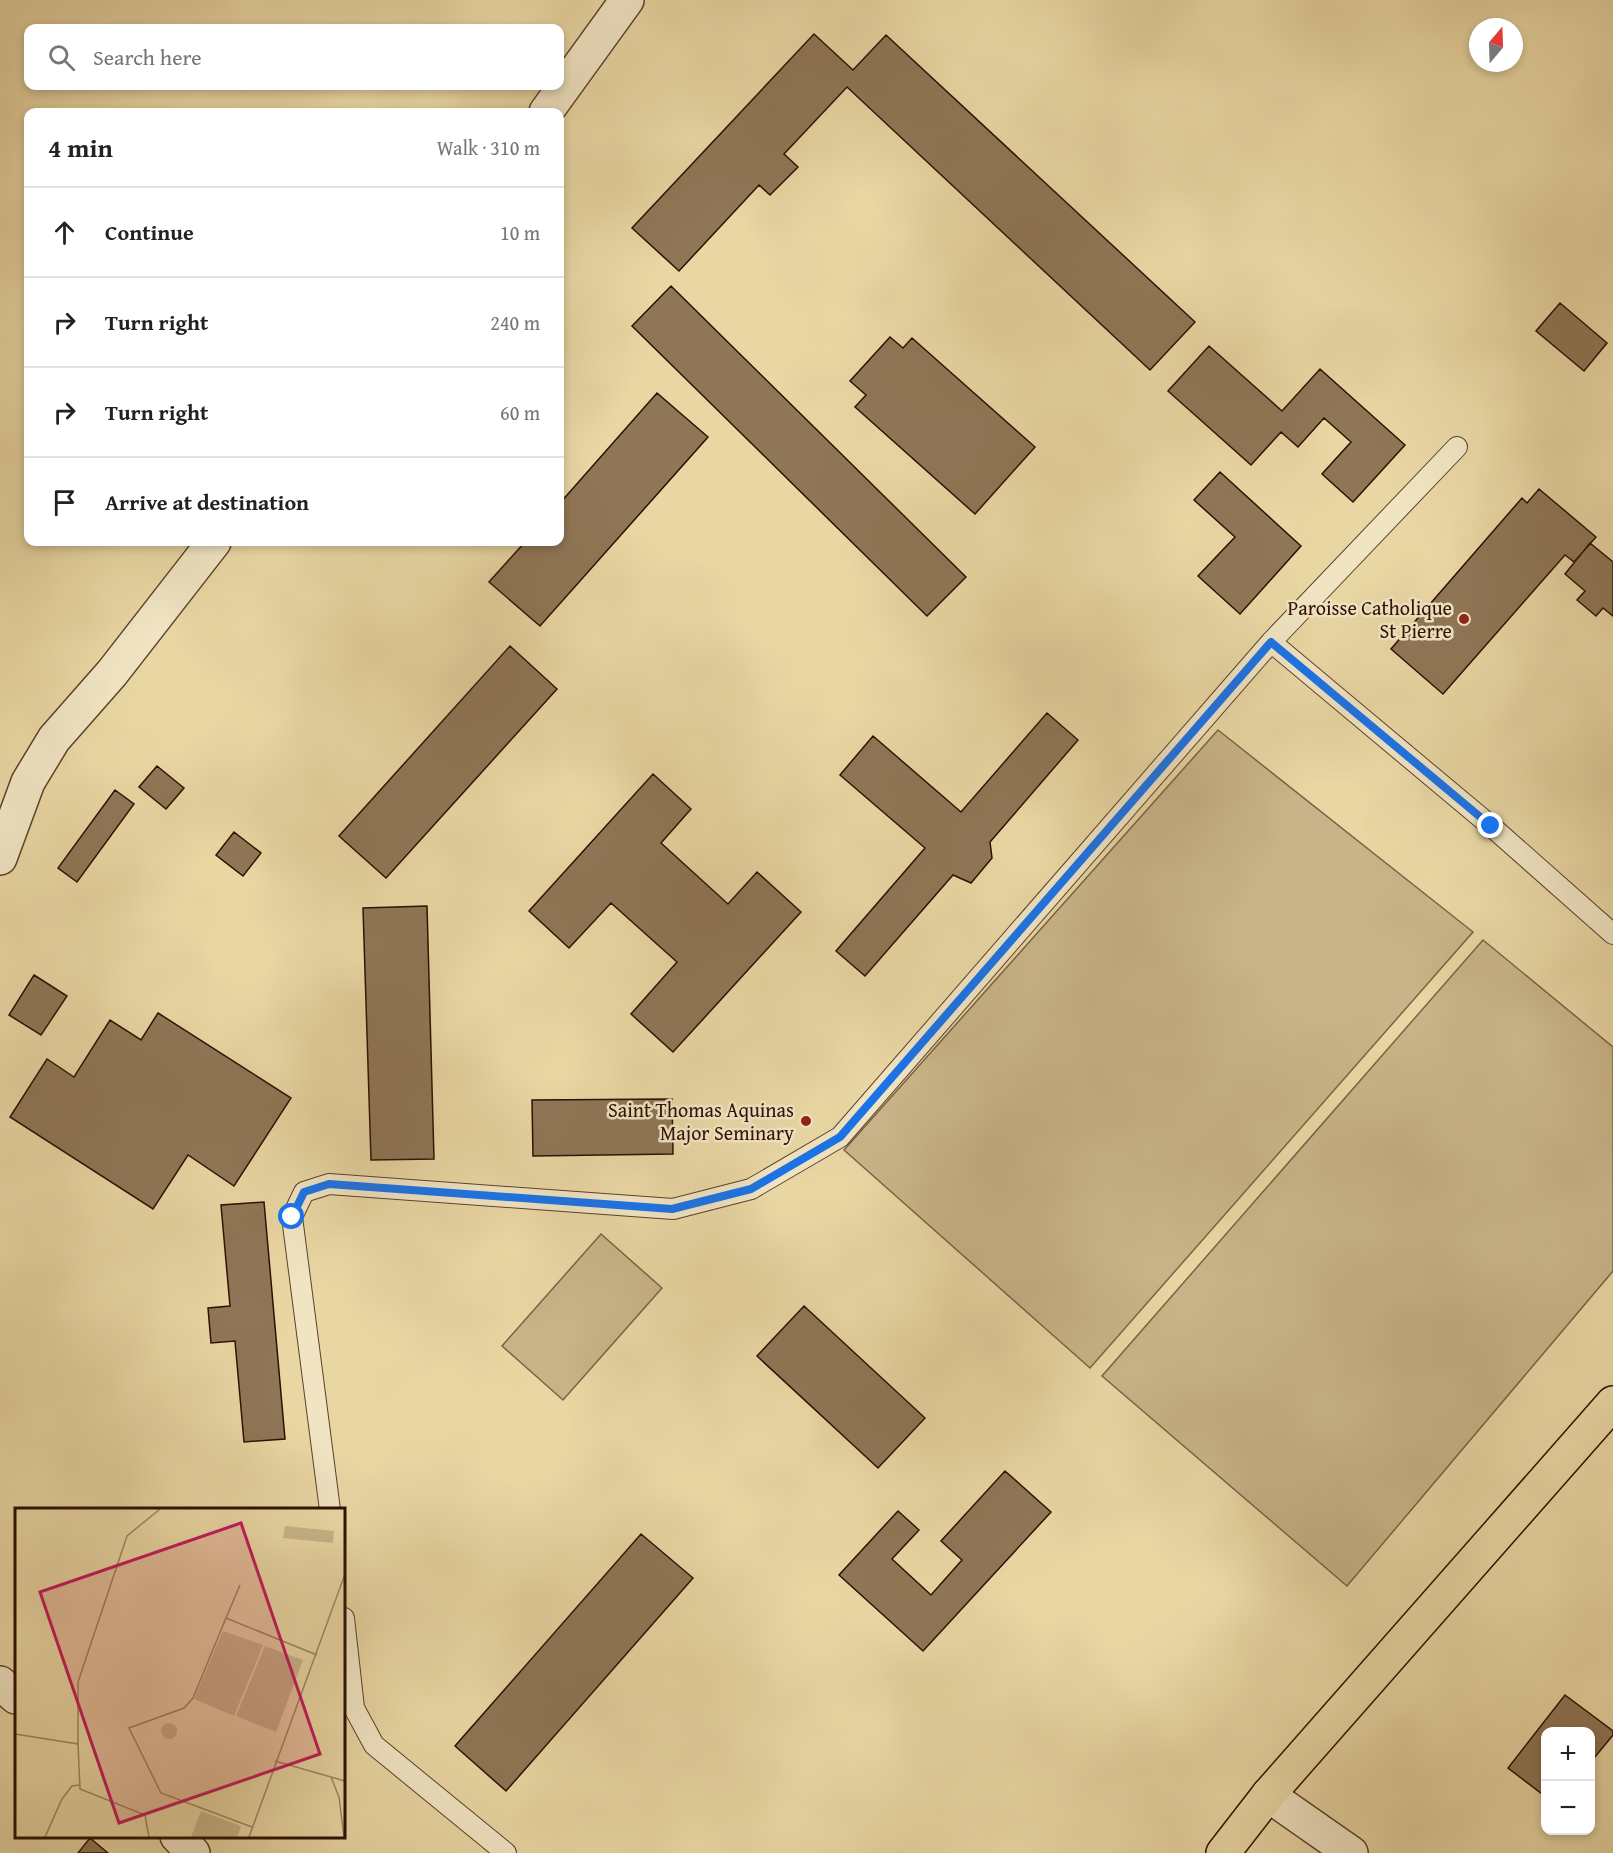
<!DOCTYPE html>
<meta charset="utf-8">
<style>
body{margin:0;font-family:"Gentium Book Plus",serif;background:#f2f2f2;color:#222}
.controls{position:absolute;right:18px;bottom:18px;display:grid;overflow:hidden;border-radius:12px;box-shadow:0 3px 9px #0003}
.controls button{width:54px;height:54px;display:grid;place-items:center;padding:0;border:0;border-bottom:2px solid #e0e0e0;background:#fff;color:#222;font:30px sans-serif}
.compass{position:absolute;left:1469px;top:18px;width:54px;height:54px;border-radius:50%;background:#fff;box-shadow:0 3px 9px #0003;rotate:19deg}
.stop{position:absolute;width:18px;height:18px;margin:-14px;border:4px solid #1a73e8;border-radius:50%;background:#fff}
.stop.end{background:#1a73e8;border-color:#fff;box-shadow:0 2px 6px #0008}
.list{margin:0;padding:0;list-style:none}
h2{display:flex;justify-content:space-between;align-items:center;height:78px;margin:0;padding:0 24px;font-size:26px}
h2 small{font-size:20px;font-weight:400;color:#767676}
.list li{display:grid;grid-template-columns:39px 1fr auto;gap:18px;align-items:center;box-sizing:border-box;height:90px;padding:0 24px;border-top:2px solid #e0e0e0}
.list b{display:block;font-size:22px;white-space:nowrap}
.list em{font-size:20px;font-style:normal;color:#767676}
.icon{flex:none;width:33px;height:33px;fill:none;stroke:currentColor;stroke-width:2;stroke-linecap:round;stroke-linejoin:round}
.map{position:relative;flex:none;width:1613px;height:1853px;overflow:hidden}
.search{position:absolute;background:#fff;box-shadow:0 3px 9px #0003;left:24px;top:24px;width:540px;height:66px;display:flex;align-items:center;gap:15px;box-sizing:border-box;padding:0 21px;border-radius:12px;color:#767676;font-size:22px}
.panel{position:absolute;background:#fff;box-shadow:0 3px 9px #0003;left:24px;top:108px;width:540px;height:438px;border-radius:12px}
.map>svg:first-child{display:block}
</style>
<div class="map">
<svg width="1613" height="1853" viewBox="0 0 1613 1853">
<rect width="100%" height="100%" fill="#e8d6a3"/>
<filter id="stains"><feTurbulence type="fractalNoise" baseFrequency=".00333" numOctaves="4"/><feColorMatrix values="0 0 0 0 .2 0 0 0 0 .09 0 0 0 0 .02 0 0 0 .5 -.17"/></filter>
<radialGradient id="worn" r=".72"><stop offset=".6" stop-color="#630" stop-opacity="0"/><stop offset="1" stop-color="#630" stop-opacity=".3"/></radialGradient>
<path fill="#c8b488" stroke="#7b6245" stroke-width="1.5" d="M 1218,730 L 1473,932 L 1090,1368 L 844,1150 Z
M 1483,940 L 1613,1047 L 1613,1271 L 1347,1586 L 1102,1376 Z
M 601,1234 L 662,1288 L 563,1400 L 502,1346 Z"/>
<path fill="#8f7656" stroke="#2e0f02" stroke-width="1.5" d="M 814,34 L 853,70 L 886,35 L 1195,322 L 1150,370 L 847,87 L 784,154 L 798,167 L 770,195 L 759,185 L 679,271 L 632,228 Z
M 671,286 L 966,577 L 927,616 L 632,326 Z
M 1560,303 L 1607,343 L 1584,371 L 1536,331 Z
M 890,337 L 903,348 L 912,338 L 1035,447 L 975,514 L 855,407 L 866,395 L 850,381 Z
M 1209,346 L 1282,411 L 1320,369 L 1405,445 L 1353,502 L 1322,474 L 1351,442 L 1324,418 L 1298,447 L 1281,432 L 1251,465 L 1168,391 Z
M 657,393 L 708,437 L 540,626 L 489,582 L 525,542 L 560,542 L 560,503 Z
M 1220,472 L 1301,546 L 1240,614 L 1198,576 L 1235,537 L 1194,500 Z
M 1539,489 L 1596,537 L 1574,562 L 1565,555 L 1443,694 L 1391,649 L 1522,498 L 1527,503 Z
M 1590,543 L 1613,562 L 1613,616 L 1603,608 L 1596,616 L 1577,600 L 1585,591 L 1565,574 Z
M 510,646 L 557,689 L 386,878 L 339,836 Z
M 1047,713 L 1078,740 L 990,842 L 992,858 L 971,883 L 953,875 L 865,976 L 836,951 L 925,848 L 840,775 L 873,736 L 961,812 Z
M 157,766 L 184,788 L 166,809 L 139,787 Z
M 653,774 L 691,809 L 661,843 L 728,904 L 757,872 L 801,912 L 673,1052 L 631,1014 L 677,962 L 611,903 L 569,948 L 529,911 Z
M 115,790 L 134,804 L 77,882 L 58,868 Z
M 234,832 L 261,853 L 243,876 L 216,855 Z
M 427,906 L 434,1159 L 371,1160 L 363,908 Z
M 34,975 L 67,996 L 41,1035 L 9,1015 Z
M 158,1013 L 291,1098 L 234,1186 L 188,1155 L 153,1209 L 10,1117 L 47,1059 L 74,1077 L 110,1020 L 141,1040 Z
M 672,1099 L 673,1154 L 533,1156 L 532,1100 Z
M 264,1202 L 285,1439 L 244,1442 L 235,1341 L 211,1343 L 208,1308 L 230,1306 L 221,1205 Z
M 804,1306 L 925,1418 L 878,1468 L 757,1356 Z
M 1005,1471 L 1051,1512 L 923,1651 L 839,1575 L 898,1511 L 919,1530 L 892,1559 L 931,1595 L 962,1560 L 941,1541 Z
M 641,1534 L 693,1578 L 506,1791 L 455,1746 Z
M 1565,1695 L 1613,1731 L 1613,1735 L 1590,1763 L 1590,1732 L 1546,1732 L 1546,1797 L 1508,1768 Z
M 90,1838 L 108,1853 L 78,1853 Z"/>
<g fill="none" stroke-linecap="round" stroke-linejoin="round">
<g stroke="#5c412a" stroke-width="22">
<path id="lane" d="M 1271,642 L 1457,447
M 330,1510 L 292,1217 L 304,1192 L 329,1184 L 673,1209 L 751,1189 L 840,1137 L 1271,642 L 1491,826 L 1613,934
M 344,1618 L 354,1708 L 374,1745 L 506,1853"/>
</g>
<g stroke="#5c412a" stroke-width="36">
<path id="street" d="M 546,112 L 627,0
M 0,858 L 28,782 L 54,739 L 112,673 L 214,542
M 0,1683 L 16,1697
M 1268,1795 L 1351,1853
M 177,1836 L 193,1853"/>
</g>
<g stroke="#2e0f02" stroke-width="36">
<path id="primary" d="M 1223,1853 L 1268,1795 L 1613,1403"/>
</g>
<use href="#lane" stroke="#f0e4c3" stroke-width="20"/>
<use href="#street" stroke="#f0e4c3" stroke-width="33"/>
<use href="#primary" stroke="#e8d6a3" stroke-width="33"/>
</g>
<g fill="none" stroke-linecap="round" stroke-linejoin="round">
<path stroke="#1a73e8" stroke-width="8" d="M 292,1217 L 304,1192 L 329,1184 L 672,1209 L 751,1189 L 840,1137 L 1271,642 L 1491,826"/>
</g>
<g fill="#8f2418" stroke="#f0e4c3" stroke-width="2">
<circle cx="1464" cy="619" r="6"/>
<circle cx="806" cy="1121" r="6"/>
</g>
<g text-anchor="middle" stroke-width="5" stroke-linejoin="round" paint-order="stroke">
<g font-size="20" fill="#2e0f02" stroke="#f0e4c3" text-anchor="end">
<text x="1452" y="615">Paroisse Catholique<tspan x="1452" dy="23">St Pierre</tspan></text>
<text x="794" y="1117">Saint Thomas Aquinas<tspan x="794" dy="23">Major Seminary</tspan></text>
</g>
</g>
<g transform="translate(15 1508)">
<rect width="330" height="330" fill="#e8d6a3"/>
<path d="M 208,123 L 248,137 L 219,208 L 179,191 ZM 250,138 L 288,152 L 261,224 L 221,208 ZM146 223a8 8 0 1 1 16 0a8 8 0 1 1-16 0ZM 186,303 L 226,318 L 222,329 L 176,329 Z" fill="#c8b488"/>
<path d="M 270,18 L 319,23 L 318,35 L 268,30 Z" fill="#c8b488"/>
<path fill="none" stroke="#9e8663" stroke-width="1.5" d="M 211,110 L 225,77M 0,226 L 63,236 L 65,281 L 130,307 L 134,329M 63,236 L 63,174 L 112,28 L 145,1M 260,253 L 330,273M 316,269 L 324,289 L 329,329M 237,319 L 146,285 L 114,220 L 169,200 L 178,190 L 211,110 L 302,147M 30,329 L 47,291 L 57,278 L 64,277M 234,329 L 330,66"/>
<path fill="#c2185b" fill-opacity="0.15" stroke="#c2185b" stroke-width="3" d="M 226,15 L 305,246 L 104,315 L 25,84 Z"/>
<rect width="330" height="330" fill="none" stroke="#2e0f02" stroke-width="3"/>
</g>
<rect width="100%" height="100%" filter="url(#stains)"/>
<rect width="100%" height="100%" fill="url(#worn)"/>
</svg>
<div class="controls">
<button>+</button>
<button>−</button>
</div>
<svg class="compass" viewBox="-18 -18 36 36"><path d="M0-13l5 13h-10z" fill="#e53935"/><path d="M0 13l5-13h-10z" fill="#767676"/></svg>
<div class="stop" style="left:292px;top:1217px"></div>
<div class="stop end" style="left:1491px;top:826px"></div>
<div class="search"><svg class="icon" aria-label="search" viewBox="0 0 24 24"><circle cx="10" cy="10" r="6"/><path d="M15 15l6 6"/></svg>Search here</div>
<section class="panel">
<h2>4 min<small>Walk · 310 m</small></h2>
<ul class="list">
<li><svg class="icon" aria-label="ahead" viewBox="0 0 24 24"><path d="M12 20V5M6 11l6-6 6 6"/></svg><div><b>Continue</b></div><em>10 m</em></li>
<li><svg class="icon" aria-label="right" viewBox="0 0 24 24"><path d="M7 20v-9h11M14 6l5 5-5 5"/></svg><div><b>Turn right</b></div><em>240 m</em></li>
<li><svg class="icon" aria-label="right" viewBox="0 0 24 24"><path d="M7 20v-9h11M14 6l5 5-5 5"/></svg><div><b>Turn right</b></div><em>60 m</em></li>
<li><svg class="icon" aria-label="arrive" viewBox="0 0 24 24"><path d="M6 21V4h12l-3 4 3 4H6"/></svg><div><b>Arrive at destination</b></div></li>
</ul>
</section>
</div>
